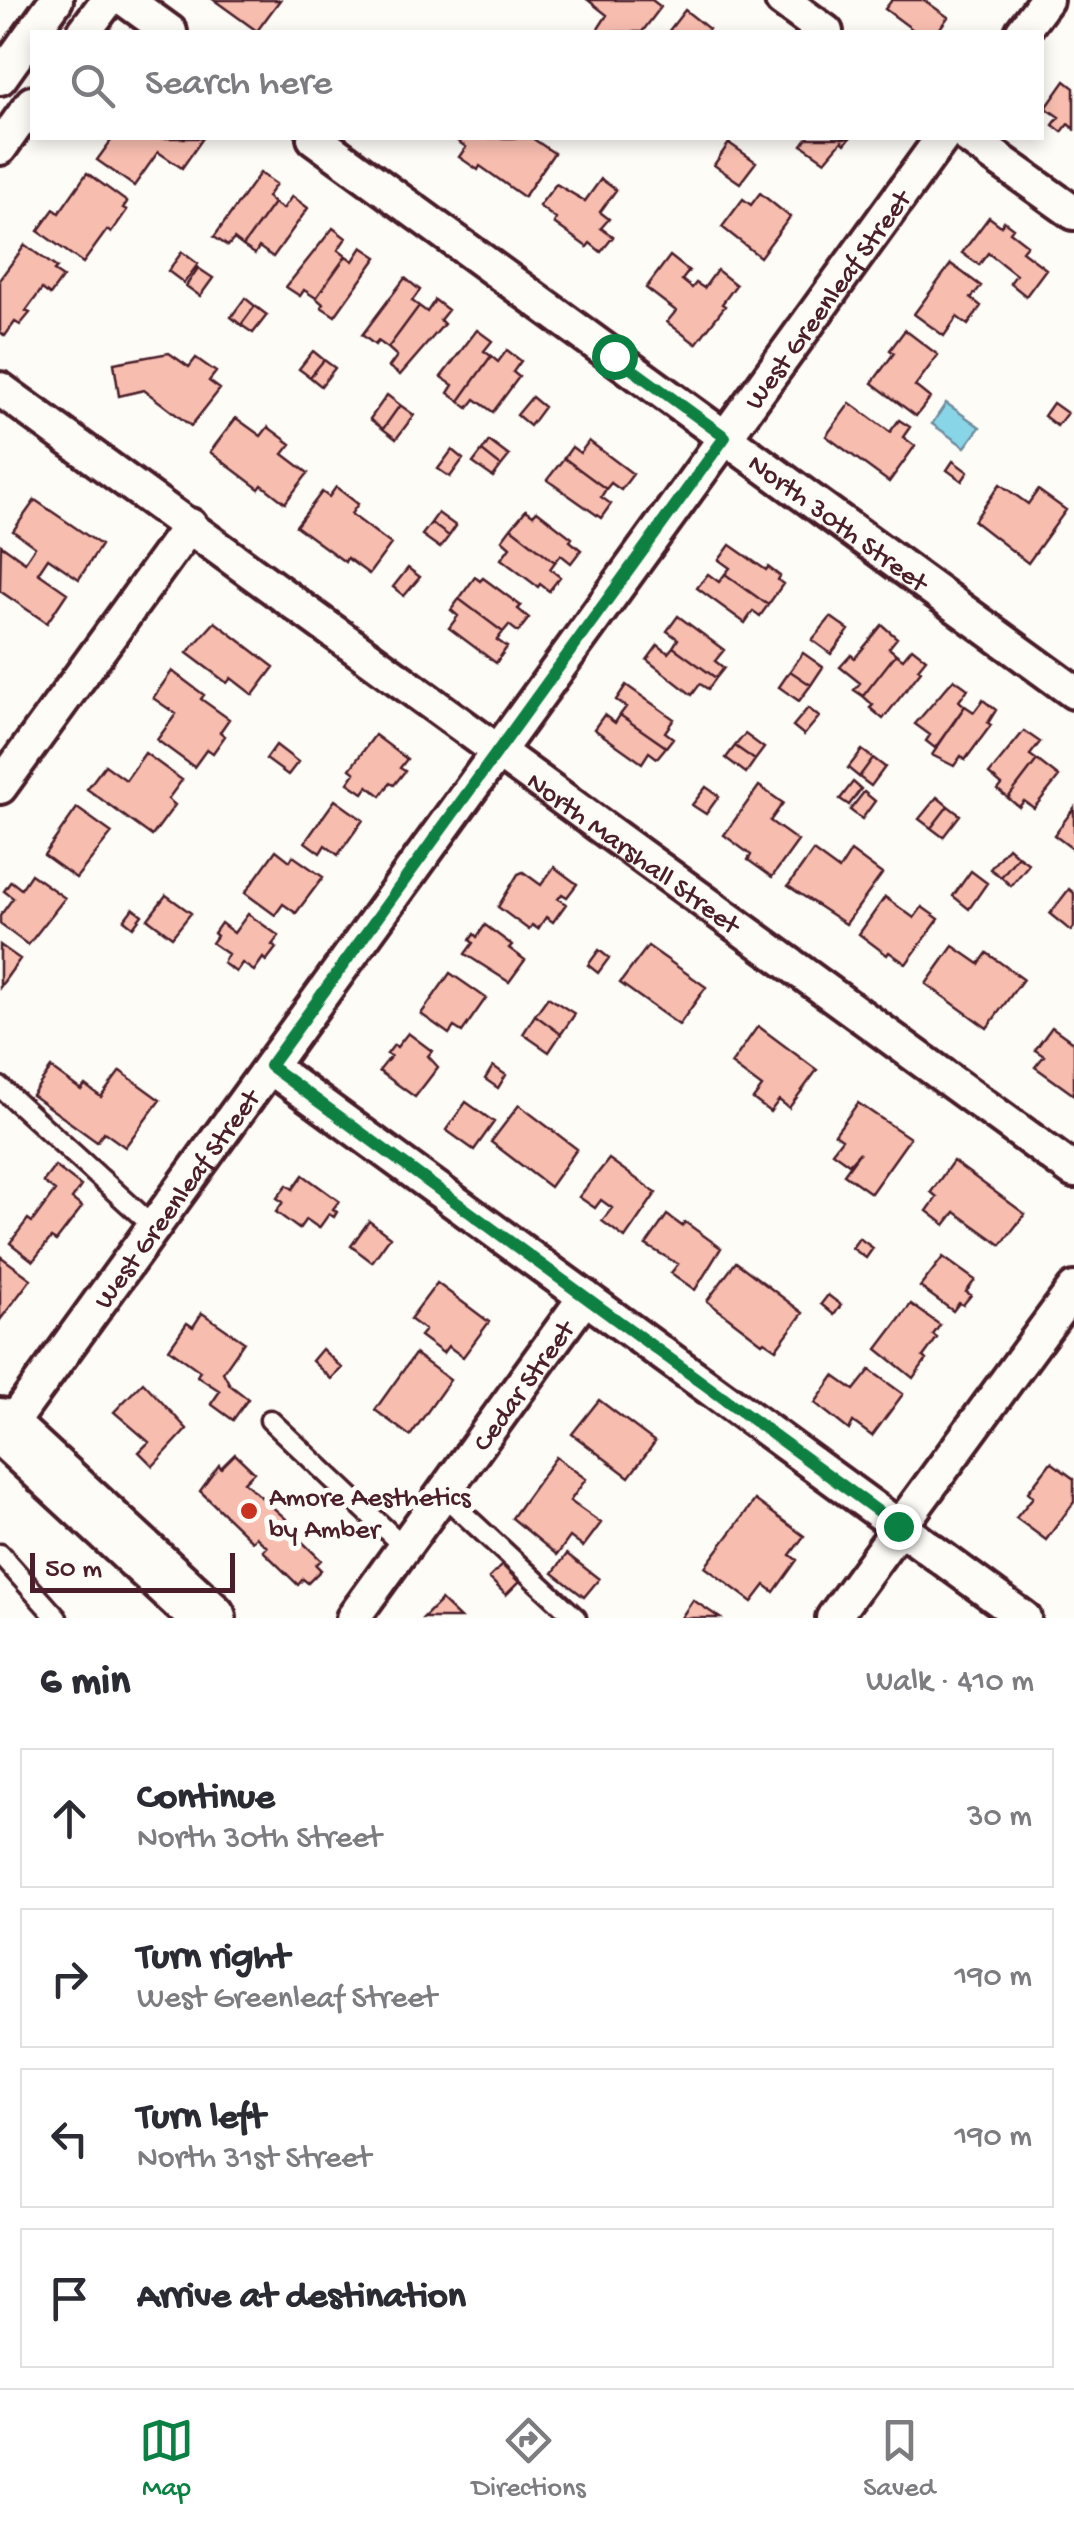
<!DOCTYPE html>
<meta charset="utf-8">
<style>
body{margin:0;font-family:"Gochi Hand",sans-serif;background:#f2f2f3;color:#2b2b33}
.scale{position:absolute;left:30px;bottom:25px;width:205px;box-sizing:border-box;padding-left:10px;border:5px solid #4a1f2b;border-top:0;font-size:28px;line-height:35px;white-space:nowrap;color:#4a1f2b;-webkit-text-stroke:8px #fdfcf7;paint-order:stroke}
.stop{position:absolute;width:30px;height:30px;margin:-22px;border:8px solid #0b8043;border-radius:50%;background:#fff}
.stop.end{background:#0b8043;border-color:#fff;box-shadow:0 2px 10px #0008}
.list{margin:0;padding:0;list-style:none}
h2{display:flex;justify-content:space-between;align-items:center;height:130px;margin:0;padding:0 40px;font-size:42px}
h2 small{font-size:32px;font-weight:400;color:#7c7c81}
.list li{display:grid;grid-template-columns:65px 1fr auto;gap:30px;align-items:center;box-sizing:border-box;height:140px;margin:0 20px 20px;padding:0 20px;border:2px solid #e1e1e2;border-radius:0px}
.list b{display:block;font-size:38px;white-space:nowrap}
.list p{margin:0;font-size:32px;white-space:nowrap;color:#7c7c81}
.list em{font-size:32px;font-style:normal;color:#7c7c81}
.icon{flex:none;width:55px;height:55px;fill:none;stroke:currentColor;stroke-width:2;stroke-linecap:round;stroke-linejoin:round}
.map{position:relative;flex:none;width:1074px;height:1618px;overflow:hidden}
.search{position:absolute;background:#fff;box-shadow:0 5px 15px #0003;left:30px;right:30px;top:30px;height:110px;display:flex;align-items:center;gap:25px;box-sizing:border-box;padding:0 35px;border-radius:0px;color:#7c7c81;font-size:38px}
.sheet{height:770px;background:#fff}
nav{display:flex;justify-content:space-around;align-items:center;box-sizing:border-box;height:140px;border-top:2px solid #e1e1e2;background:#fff;font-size:28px;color:#7c7c81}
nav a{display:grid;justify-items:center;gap:5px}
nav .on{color:#0b8043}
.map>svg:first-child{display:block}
</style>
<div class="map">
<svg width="1074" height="1618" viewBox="0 0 1074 1618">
<rect width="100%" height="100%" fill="#fdfcf7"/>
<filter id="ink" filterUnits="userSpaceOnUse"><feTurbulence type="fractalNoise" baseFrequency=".01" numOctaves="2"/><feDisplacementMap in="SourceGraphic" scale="20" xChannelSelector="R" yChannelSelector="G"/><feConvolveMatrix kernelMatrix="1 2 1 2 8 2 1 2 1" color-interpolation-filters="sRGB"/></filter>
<g filter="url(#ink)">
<path fill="#88d5e8" stroke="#6f8c9c" stroke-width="2.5" d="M 946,403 L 980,427 L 965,447 L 932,424 Z"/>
<path fill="#f7bdaf" stroke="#4a1f2b" stroke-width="2.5" d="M 214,0 L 280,0 L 257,31 Z
M 588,0 L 652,0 L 661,7 L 642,32 L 596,32 L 607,15 Z
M 892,0 L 924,0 L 948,17 L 938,31 L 941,32 L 916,32 L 885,9 Z
M 685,10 L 709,29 L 706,32 L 668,32 Z
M 1065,81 L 1074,88 L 1074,129 L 1068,124 L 1062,132 L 1053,125 L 1059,117 L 1046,108 Z
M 113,138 L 203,138 L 182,168 L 158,152 L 134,186 L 97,160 Z
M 453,138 L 532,138 L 554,153 L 524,197 L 480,166 L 478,170 L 459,157 L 466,147 Z
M 807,138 L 850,138 L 845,144 L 842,141 L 825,161 L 802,145 Z
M 729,143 L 756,162 L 740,183 L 714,165 Z
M 87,173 L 127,202 L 123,208 L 127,210 L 111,233 L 107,230 L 83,263 L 38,231 L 54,209 L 59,213 Z
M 260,173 L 276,184 L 267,197 L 274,203 L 243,246 L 234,239 L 228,246 L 214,237 Z
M 601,179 L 616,190 L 600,212 L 609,219 L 601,228 L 613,237 L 601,252 L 590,243 L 587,247 L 554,223 L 556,219 L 539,206 L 556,184 L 585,201 Z
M 760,193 L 790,217 L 760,257 L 722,227 L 743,199 L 751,205 Z
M 292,196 L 308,208 L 273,257 L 259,247 L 255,254 L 243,246 L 274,203 L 283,209 Z
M 989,217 L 1001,226 L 1004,221 L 1013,228 L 1010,232 L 1027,245 L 1022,251 L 1046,269 L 1026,296 L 1010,283 L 1016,275 L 988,253 L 979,265 L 962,253 Z
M 333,228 L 346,238 L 338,250 L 346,256 L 316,298 L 304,290 L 300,296 L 286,287 Z
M 25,245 L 57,268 L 54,271 L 63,277 L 50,295 L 42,289 L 26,311 L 30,313 L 20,325 L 15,322 L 5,336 L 0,332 L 0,279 Z
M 362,247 L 377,257 L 335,316 L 321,307 L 323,304 L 316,298 L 346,256 L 353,261 Z
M 182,252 L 198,264 L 184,283 L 168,271 Z
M 670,256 L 689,271 L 682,280 L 692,288 L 696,283 L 704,288 L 717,270 L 736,285 L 722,304 L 725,306 L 696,344 L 667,322 L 676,311 L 646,288 Z
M 951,264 L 981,286 L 971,298 L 981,306 L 968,325 L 957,317 L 944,336 L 914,314 Z
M 198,268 L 213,278 L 200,296 L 186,286 Z
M 405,278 L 420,290 L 412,301 L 419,306 L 388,348 L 378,341 L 375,345 L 362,335 Z
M 245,298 L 255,306 L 241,325 L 231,317 Z
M 435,300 L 448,310 L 440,320 L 444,324 L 400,375 L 389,367 L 397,356 L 388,348 L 419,306 L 427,312 Z
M 255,306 L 267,315 L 253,333 L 241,325 Z
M 477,330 L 492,341 L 484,351 L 491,356 L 459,401 L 448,393 L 453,385 L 441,377 Z
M 905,330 L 938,355 L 915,386 L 930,398 L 916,416 L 872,383 L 894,353 L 890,350 Z
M 507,350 L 521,361 L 513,372 L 519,377 L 493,412 L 475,399 L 468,408 L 459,401 L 491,356 L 498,362 Z
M 313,351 L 324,360 L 310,377 L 299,369 Z
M 169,353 L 189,367 L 196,358 L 216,372 L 209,381 L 220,389 L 191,426 L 144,390 L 119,396 L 114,363 Z
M 324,360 L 335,368 L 321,386 L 310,377 Z
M 387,395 L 400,405 L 383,429 L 370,419 Z
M 532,397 L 544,407 L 530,426 L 517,415 Z
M 850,403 L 890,432 L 899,420 L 910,427 L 903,437 L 915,446 L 889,482 L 826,436 Z
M 1053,403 L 1067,413 L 1057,426 L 1044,416 Z
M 400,405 L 414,415 L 396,439 L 383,429 Z
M 236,418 L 261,436 L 268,427 L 291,444 L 283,454 L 308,473 L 285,503 L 262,485 L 259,489 L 210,452 Z
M 489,441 L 509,456 L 501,466 L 482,451 Z
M 589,441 L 633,474 L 621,490 L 611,483 L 606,489 L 564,458 L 572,447 L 580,453 Z
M 452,450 L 463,459 L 450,477 L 438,469 Z
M 482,451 L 501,466 L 493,477 L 473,463 Z
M 564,458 L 606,489 L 601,497 L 611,504 L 601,518 L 547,480 Z
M 953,461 L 968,472 L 962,481 L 947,470 Z
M 1000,484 L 1028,504 L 1038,490 L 1066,510 L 1028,563 L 974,521 Z
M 336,487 L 358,504 L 351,514 L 391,544 L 369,574 L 347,558 L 345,562 L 296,526 L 322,492 L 329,497 Z
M 35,500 L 101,545 L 79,579 L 48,558 L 38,573 L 67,593 L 47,623 L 0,591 L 1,545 L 25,562 L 35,547 L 13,531 Z
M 526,510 L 533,515 L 537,511 L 572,538 L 570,541 L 581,550 L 571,563 L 561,555 L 555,562 L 511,528 Z
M 438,513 L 456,526 L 449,536 L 431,523 Z
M 431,523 L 449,536 L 440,548 L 422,535 Z
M 511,528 L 555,562 L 550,569 L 560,577 L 549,591 L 540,584 L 538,587 L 501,559 L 510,547 L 502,540 Z
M 730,545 L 766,570 L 768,567 L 780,576 L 778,580 L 783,584 L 768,605 L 725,574 L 730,568 L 719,560 Z
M 408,568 L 420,577 L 404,596 L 393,587 Z
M 708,574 L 719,582 L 725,574 L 768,605 L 760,616 L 753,611 L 745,623 L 697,588 Z
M 475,577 L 480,581 L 483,578 L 521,606 L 518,609 L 529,618 L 518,632 L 509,625 L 503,632 L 459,599 Z
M 459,599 L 503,632 L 497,640 L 507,647 L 496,663 L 449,628 L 458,616 L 451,610 Z
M 678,616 L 724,650 L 715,661 L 724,668 L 716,678 L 673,647 L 678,639 L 667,631 Z
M 831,617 L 849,630 L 831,654 L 812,640 Z
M 215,622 L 274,667 L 253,695 L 231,678 L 227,683 L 187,653 Z
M 882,625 L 897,638 L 889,648 L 896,654 L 863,696 L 854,690 L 860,683 L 840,667 L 851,655 L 855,658 Z
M 658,645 L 668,653 L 673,647 L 716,678 L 708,689 L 700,684 L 692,695 L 647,660 Z
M 912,648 L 926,659 L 918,669 L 921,671 L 883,719 L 870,708 L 873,705 L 863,696 L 896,654 L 903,659 Z
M 803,653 L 823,667 L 811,685 L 790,671 Z
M 172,671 L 204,695 L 201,699 L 229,719 L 220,732 L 225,736 L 213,753 L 207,749 L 194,767 L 157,740 L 176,714 L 153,698 Z
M 790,671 L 811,685 L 799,701 L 779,687 Z
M 954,679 L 968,689 L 959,701 L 965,706 L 935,748 L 926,741 L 930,735 L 915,724 Z
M 626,685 L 674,719 L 665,732 L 673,738 L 666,747 L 620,715 L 626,707 L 616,700 Z
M 983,700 L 996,710 L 988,723 L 991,725 L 965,760 L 961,756 L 954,766 L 932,755 L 965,706 L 974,712 Z
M 808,708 L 819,717 L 804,735 L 793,726 Z
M 604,715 L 615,723 L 620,715 L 666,747 L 657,758 L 649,752 L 642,763 L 594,729 Z
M 1024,731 L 1040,742 L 1030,755 L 1037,760 L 1008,798 L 998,790 L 1002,785 L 989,774 Z
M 745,734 L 764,748 L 755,760 L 735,746 Z
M 375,735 L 407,759 L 400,768 L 405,771 L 394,785 L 390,783 L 381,796 L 368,786 L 363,793 L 348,783 L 355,773 L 350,769 Z
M 276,745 L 298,762 L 288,775 L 266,759 Z
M 735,746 L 755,760 L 746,773 L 726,758 Z
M 862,750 L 873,758 L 859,777 L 848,768 Z
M 145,753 L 182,780 L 168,799 L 175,805 L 152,836 L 87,789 L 105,765 L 126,780 Z
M 873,758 L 885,767 L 871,786 L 859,777 Z
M 1037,760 L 1059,777 L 1034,808 L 1024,801 L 1019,807 L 1008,798 Z
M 853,782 L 861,789 L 849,805 L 840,799 Z
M 759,786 L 783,803 L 770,821 L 798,841 L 772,877 L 748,860 L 751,855 L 724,835 Z
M 706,787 L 719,796 L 706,814 L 692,805 Z
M 864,792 L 875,801 L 862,819 L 850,810 Z
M 937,797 L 948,806 L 931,828 L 919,819 Z
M 335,800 L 363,820 L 338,855 L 325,845 L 320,853 L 305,842 Z
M 948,806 L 960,815 L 943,837 L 931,828 Z
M 77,808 L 112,833 L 76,878 L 44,855 Z
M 1074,808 L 1074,850 L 1054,835 Z
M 1008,847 L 1018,856 L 1001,877 L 990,869 Z
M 276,850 L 290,861 L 293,856 L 323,877 L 296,913 L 283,904 L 275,915 L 245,893 Z
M 813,851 L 839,870 L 851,851 L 882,874 L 846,924 L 788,886 Z
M 1018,856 L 1029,864 L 1011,886 L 1001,877 Z
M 554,867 L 577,884 L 567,897 L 562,894 L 558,899 L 566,904 L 553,922 L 546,917 L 538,929 L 532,925 L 529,930 L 498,907 L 518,874 L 523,872 L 541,885 Z
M 971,871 L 987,883 L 969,909 L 953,896 Z
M 31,874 L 65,898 L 28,945 L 0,924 L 0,916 L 13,898 L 4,891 L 11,881 L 21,889 Z
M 1069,889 L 1074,893 L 1074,927 L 1071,931 L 1050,914 Z
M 166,895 L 191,913 L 172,937 L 148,919 Z
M 885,897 L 914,918 L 922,907 L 939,919 L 906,964 L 889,952 L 887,955 L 859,934 Z
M 133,908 L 142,915 L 133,927 L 124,920 Z
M 248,914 L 279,936 L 272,945 L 276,948 L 266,961 L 263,958 L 254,971 L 242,963 L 236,972 L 223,963 L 228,954 L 212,943 L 217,936 L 214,933 L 221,923 L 234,933 Z
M 485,925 L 512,945 L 509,948 L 525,960 L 509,982 L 465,954 L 473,943 L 470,940 L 474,934 L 477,937 Z
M 0,945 L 20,959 L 0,987 Z
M 648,946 L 706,987 L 679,1025 L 620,983 Z
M 953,946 L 979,964 L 987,953 L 1023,979 L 987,1028 L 926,984 Z
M 599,950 L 609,958 L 598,973 L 588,965 Z
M 450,973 L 486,998 L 462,1032 L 454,1027 L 449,1034 L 421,1014 Z
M 548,997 L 575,1014 L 561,1034 L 535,1015 Z
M 535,1015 L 561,1034 L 549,1052 L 523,1034 Z
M 758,1026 L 817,1070 L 789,1108 L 779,1100 L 770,1112 L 753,1099 L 762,1087 L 731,1064 Z
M 1052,1027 L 1074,1043 L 1074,1095 L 1035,1067 L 1044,1056 L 1035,1050 Z
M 408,1033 L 432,1051 L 428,1056 L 438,1067 L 415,1097 L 379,1071 L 391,1056 L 387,1054 L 394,1045 L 397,1047 Z
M 493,1066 L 506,1075 L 498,1088 L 485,1079 Z
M 51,1068 L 81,1090 L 85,1085 L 101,1097 L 120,1071 L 160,1100 L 125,1147 L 104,1132 L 97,1142 L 32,1095 Z
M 466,1102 L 494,1122 L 474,1150 L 446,1130 Z
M 858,1103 L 910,1138 L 871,1193 L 844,1174 L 860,1152 L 849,1164 L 832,1152 L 842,1139 L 835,1134 Z
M 519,1105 L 577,1149 L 550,1187 L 491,1142 Z
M 609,1159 L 656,1193 L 625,1238 L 602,1221 L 612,1208 L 601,1200 L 595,1208 L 579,1197 Z
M 953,1161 L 1025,1214 L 1001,1245 L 955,1212 L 945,1225 L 927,1211 L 937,1197 L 931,1192 Z
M 55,1166 L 81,1186 L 72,1199 L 82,1207 L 56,1241 L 51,1238 L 33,1261 L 10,1243 L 28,1219 L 32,1222 L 55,1191 L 43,1182 Z
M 303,1175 L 339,1201 L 333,1209 L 337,1212 L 334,1217 L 329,1214 L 319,1228 L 306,1219 L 299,1229 L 276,1212 L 283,1202 L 277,1198 L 287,1185 L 293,1189 Z
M 667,1215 L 682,1226 L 685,1222 L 721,1248 L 695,1290 L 671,1273 L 678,1264 L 646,1245 Z
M 369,1221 L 390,1237 L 372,1262 L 351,1246 Z
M 859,1238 L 873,1248 L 866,1258 L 852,1248 Z
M 0,1256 L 31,1279 L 0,1320 Z
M 943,1257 L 975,1280 L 966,1292 L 971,1295 L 963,1305 L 959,1303 L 953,1311 L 920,1287 Z
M 736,1262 L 803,1313 L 776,1349 L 764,1341 L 762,1343 L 707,1301 Z
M 437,1283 L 489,1322 L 463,1357 L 448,1346 L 443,1353 L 420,1336 L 425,1330 L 410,1319 Z
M 828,1295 L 841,1305 L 834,1315 L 821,1304 Z
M 911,1304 L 940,1325 L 933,1335 L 937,1338 L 923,1357 L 926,1360 L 913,1378 L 877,1349 Z
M 202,1313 L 244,1342 L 223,1372 L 230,1385 L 248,1399 L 233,1420 L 211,1404 L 220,1391 L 197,1376 L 200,1371 L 169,1349 L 187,1323 L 193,1327 Z
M 322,1349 L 342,1368 L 331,1379 L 312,1361 Z
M 415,1354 L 450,1380 L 410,1436 L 375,1410 Z
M 870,1370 L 903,1394 L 872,1436 L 853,1422 L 849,1430 L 815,1403 L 834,1376 L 854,1390 Z
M 143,1382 L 187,1429 L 153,1466 L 139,1452 L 149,1442 L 114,1412 Z
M 599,1400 L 655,1442 L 629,1477 L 572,1434 Z
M 235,1454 L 254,1472 L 244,1482 L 293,1525 L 289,1529 L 321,1560 L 316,1565 L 321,1570 L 308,1583 L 303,1579 L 298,1585 L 263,1551 L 267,1547 L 256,1537 L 252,1541 L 200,1491 L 219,1465 L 221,1468 Z
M 556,1457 L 586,1479 L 570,1501 L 601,1523 L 583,1547 L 570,1537 L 557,1555 L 512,1518 Z
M 1051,1462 L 1074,1479 L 1074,1502 L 1046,1540 L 1016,1518 L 1033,1497 L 1028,1492 Z
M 755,1500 L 804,1536 L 790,1555 L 797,1560 L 774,1592 L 765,1585 L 752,1602 L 705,1567 Z
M 567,1554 L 599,1579 L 584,1597 L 553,1573 Z
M 502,1565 L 519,1582 L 506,1595 L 489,1578 Z
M 441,1600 L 460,1618 L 423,1618 Z
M 693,1600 L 720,1618 L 681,1618 Z"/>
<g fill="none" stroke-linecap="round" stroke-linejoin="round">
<g stroke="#4a1f2b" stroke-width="25">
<path id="service" d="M 0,1087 L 154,1227
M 270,1420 L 404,1547
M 442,1494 L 576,1618
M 0,1554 L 57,1618"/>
</g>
<g stroke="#4a1f2b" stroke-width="40">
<g id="minor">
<path d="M 126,0 L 170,32"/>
<path d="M 782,0 L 826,32"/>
<path d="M 33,32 L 56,0"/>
<path d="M 84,32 L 108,0"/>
<path d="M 1022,32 L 1046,0"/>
<path d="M 0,78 L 32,33"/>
<path id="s1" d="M 314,138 L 1074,692"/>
<path d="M 969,138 L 1074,213"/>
<path d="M 0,148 L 32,103"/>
<path id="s2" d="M 0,389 L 1074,1171"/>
<path d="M 0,787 L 190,525"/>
<path d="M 270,1067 L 1024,1618"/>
<path id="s3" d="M 6,1431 L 942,138"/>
<path id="s4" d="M 353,1618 L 585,1297"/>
<path d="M 833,1618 L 1074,1289"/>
</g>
</g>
<g stroke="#4a1f2b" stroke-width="60">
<path id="primary" d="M 0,1425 L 209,1618"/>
</g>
<use href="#service" stroke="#fdfcf7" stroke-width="18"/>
<use href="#minor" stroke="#fdfcf7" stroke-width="32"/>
<use href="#primary" stroke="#fdfcf7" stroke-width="52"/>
</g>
</g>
<g fill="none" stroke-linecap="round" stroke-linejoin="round" filter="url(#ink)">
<path stroke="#0b8043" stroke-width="12" d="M 614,356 L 725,437 L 270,1066 L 898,1526"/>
</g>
<circle fill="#c8321e" stroke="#fdfcf7" stroke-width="4" cx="249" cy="1511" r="10"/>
<g text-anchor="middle" stroke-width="10" stroke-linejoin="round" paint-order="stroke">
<g font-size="28" fill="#4a1f2b" stroke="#fdfcf7">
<text dy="10" stroke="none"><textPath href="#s3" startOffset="1398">West Greenleaf Street</textPath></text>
<text dy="10" stroke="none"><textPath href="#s1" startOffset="650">North 30th Street</textPath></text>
<text dy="10" stroke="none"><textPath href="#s2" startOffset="785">North Marshall Street</textPath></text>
<text dy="10" stroke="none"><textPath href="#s3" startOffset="288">West Greenleaf Street</textPath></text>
<text dy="10" stroke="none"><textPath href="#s4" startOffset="288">Cedar Street</textPath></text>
</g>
<g font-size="28" fill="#4a1f2b" stroke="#fdfcf7" text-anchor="start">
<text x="269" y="1505">Amore Aesthetics<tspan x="269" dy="32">by Amber</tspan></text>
</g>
</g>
</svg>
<div class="scale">50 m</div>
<div class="stop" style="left:614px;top:356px"></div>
<div class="stop end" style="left:898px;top:1526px"></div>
<div class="search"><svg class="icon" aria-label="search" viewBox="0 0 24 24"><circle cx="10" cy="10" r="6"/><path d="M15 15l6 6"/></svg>Search here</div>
</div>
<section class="sheet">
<h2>6 min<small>Walk · 410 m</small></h2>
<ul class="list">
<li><svg class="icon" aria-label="ahead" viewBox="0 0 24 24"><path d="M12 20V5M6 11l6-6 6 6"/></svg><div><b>Continue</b><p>North 30th Street</p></div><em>30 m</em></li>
<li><svg class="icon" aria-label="right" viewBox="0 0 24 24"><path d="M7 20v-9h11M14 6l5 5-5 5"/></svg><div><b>Turn right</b><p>West Greenleaf Street</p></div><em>190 m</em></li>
<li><svg class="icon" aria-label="left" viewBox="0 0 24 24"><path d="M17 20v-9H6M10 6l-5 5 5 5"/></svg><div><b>Turn left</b><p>North 31st Street</p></div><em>190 m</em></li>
<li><svg class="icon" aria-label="arrive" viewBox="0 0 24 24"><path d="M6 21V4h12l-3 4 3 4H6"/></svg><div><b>Arrive at destination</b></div></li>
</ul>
</section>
<nav>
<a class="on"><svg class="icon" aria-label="map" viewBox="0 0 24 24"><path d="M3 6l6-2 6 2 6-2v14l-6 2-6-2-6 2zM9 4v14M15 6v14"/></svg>Map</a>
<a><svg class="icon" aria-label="directions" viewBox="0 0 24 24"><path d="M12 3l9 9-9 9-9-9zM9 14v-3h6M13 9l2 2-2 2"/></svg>Directions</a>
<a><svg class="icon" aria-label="saved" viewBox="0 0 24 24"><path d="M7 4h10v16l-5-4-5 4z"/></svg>Saved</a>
</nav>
